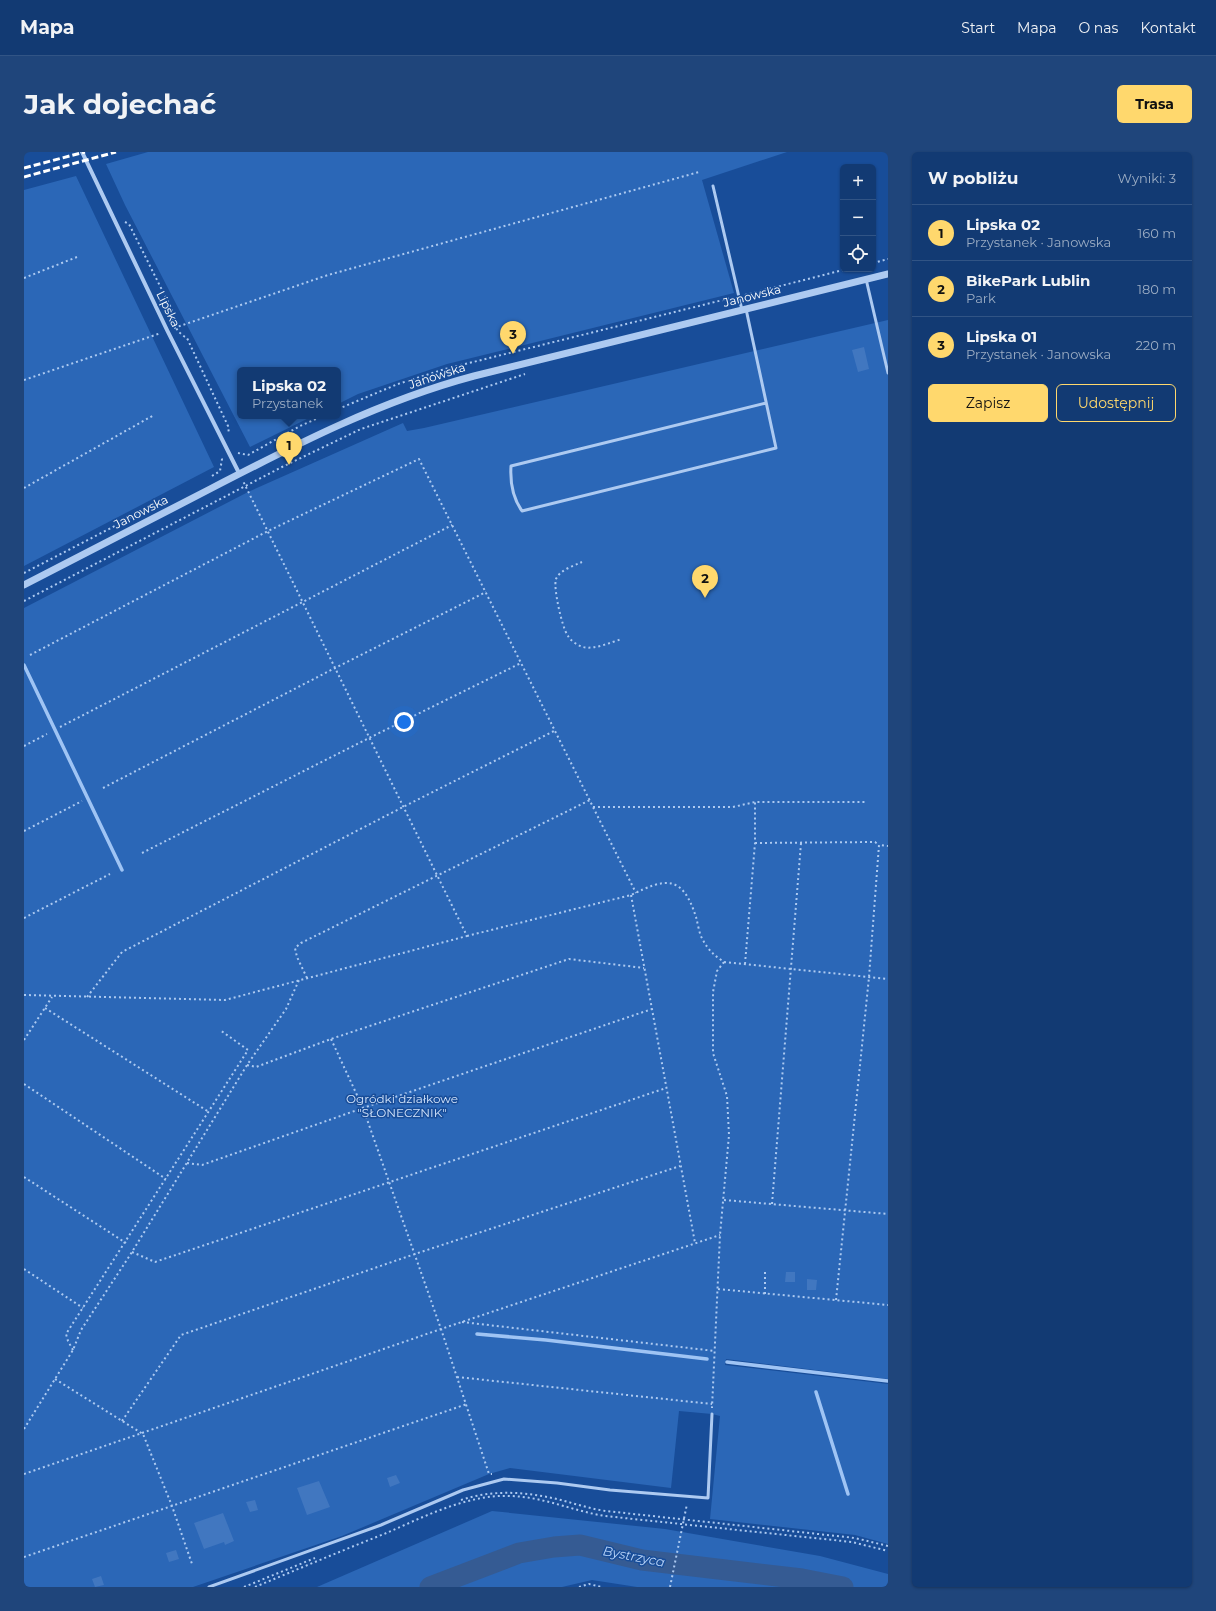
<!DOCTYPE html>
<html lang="pl">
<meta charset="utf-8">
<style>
body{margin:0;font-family:Montserrat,sans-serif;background:#1f457b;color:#f1f3f6}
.controls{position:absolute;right:12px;top:12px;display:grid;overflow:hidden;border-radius:6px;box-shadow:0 1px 3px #0004}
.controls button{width:36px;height:36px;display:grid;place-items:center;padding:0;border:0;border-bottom:1px solid #315485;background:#123a73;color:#f1f3f6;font:20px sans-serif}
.you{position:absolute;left:380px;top:570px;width:14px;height:14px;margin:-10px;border:3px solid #fff;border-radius:50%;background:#1a73e8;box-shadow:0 0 0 6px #1a73e833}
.badge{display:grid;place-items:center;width:26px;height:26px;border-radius:50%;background:#ffd86d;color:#111;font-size:13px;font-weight:700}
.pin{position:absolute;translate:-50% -33px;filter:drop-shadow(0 1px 2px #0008)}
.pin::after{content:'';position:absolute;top:21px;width:14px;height:12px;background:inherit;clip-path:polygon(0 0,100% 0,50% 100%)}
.popup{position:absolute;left:213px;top:215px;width:104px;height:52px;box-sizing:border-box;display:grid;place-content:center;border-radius:6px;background:#123a73;filter:drop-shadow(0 1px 3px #0005);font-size:13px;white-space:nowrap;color:#9cadc4}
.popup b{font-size:15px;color:#f1f3f6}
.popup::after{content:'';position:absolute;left:50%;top:100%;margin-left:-8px;border:8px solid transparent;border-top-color:#123a73}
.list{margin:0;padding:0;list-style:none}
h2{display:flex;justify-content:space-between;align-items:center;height:52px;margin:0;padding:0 16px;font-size:17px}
h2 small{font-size:13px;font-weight:400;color:#9cadc4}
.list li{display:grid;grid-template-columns:26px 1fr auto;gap:12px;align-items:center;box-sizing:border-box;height:56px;padding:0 16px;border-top:1px solid #315485}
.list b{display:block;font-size:15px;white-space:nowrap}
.list p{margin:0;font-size:13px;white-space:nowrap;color:#9cadc4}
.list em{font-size:13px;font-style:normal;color:#9cadc4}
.actions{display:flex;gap:8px;padding:12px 16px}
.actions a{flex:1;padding:9px 0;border:1px solid #ffd86d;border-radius:6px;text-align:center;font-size:14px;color:#ffd86d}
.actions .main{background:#ffd86d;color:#111}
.icon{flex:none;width:22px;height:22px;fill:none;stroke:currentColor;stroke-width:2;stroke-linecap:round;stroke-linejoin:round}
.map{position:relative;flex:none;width:864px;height:1435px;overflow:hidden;border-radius:6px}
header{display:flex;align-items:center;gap:24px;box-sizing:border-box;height:56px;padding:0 20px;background:#123a73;border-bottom:1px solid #315485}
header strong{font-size:19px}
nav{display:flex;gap:22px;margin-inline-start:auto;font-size:14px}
.intro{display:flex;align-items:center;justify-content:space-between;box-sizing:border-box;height:96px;padding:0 24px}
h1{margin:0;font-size:28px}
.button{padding:10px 18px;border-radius:6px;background:#ffd86d;color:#111;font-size:14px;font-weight:700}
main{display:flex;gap:24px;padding:0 24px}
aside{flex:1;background:#123a73;border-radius:6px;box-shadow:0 1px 3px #0004}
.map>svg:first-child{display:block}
</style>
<header>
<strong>Mapa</strong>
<nav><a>Start</a><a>Mapa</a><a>O nas</a><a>Kontakt</a></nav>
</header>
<div class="intro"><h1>Jak dojechać</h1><a class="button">Trasa</a></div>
<main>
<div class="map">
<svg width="864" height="1435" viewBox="0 0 864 1435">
<rect width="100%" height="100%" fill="#184d99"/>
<path fill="#2b67b7" d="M 124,0 L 763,0 L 678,28 L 710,141 L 423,212 L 334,242 L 314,252 L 314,218 L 216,218 L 216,264 L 289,264 L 226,295 L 101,53 L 82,12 Z
M 52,24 L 190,315 L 0,414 L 0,38 Z
M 864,168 L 864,1227 L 702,1207 L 701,1213 L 864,1232 L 864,1392 L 831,1383 L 686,1367 L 696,1264 L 688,1262 L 655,1259 L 647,1336 L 486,1316 L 465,1322 L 318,1384 L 169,1435 L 0,1435 L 0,456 L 224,340 L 379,271 L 383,279 L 400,276 Z
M 468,1359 L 641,1377 L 796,1404 L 864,1422 L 864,1435 L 613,1435 L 568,1428 L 538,1435 L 293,1435 Z"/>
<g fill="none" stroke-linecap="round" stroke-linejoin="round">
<path stroke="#9fc4f4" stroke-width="3.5" d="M 0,513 L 98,718
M 453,1182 L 522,1188 L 683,1207
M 703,1210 L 864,1229
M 792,1240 L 824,1342"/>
<path stroke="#355b93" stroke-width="21" d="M 406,1435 L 495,1401 L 530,1395 L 556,1393 L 618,1408 L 778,1427 L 819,1435"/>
</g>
<path fill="#4177c0" d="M 840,195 L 845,217 L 834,220 L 828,198 Z
M 762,1120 L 771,1120 L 771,1130 L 761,1130 Z
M 783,1127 L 793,1128 L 792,1138 L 783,1138 Z
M 372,1323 L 376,1331 L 366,1335 L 363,1326 Z
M 295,1329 L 306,1355 L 283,1363 L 273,1336 Z
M 231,1348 L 234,1358 L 226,1360 L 222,1350 Z
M 199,1361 L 210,1389 L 201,1393 L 200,1390 L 180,1397 L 170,1371 Z
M 152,1398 L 155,1407 L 145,1410 L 142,1401 Z
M 77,1424 L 80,1433 L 71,1435 L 68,1427 Z"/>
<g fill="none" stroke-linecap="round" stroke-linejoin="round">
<path stroke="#adcaf1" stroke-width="2" stroke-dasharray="2 3" stroke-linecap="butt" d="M 101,70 L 105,72 L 148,158 C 146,169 153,181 163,186 L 204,274 L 205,282
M 849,111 L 864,107
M 0,126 L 53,105
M 721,143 L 823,117
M 150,176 L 304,123 L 675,20
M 0,228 L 137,181
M 314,257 L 374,232 L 421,217 L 707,146
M 214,301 L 224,303 L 276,274 L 299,264
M 188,324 L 196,319 L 198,307 L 197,305
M 0,336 L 130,263
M 558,410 C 549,414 536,418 532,427 C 529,435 538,476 544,484 C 547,489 553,493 559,495 C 571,498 587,490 598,487
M 0,421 L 141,348
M 0,449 L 258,315 L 337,277 L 501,222
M 6,503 L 244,379 L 395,307 L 612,741
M 36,575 L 428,373
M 0,594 L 23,582
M 79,636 L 311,516 L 462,440
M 569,655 L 709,655 L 731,650 L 842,650
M 0,679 L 58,649
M 731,691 L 851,690 L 855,693
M 118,701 L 345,586 L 497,511
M 607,743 L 671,1091
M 0,766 L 86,722
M 443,784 L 607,743 C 642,726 658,722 672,765 C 674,772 675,782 679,788 C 684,798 691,804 700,810 L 693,819 L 689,840 L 689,901 L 703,944 L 705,983 L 696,1083 L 688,1256
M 700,810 L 864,827
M 721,812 L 731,691 L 731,650
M 283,826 L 273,805 L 271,796 L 277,791 L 566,648
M 0,843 L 201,848 L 443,784 L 219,329
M 63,845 L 98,800 L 379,655 L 530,579
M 21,856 L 185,960
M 307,887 L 339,956 L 417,1177 L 465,1322 L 468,1322
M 0,888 L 28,845
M 223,913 L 232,915 L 307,887 L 545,807 L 620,816
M 0,932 L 142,1027
M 163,1011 L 178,1013 L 339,956 L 628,857
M 0,1025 L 102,1091
M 700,1048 L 864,1062
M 748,1052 L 777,691
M 108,1100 L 131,1110 L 642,936
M 0,1117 L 59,1156
M 694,1137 L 864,1153
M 741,1142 L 741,1120
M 812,1148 L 845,825 L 855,693 L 864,694
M 438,1170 L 691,1199
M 49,1198 L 44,1189 L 42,1182 L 224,898 L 196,878
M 433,1225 L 688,1252
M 31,1227 L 119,1282 L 148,1354 L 168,1412
M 98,1269 L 157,1183 L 391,1102 L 656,1014
M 0,1277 L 49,1198 L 57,1178 L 108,1100 L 223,913 L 262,857 L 275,828
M 0,1322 L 417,1177 L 696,1083
M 437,1348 C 470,1337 504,1340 537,1348 C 552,1352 567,1357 582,1359 L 831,1386 L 864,1394
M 0,1405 L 443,1252
M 220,1435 L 291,1406
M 231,1435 C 274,1417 317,1399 360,1382 C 400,1365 443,1342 487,1344 C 520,1345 549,1359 581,1364 L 828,1390 L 864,1399
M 555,1435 L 565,1432 L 577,1435
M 646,1435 L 663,1352"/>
<path stroke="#adcaf1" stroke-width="3" d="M 689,34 L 718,158
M 842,127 L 864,221
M 722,157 L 752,296 L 498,359 C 488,345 486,330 487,314 L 742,251
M 185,1435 L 357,1373 L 439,1338 L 480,1327 L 533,1331 L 586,1338 L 684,1346 L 688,1262"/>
<path stroke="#adcaf1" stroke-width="4" d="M 58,0 L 143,178 L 215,321"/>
<path stroke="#adcaf1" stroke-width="7" d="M 0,433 C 62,401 124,369 186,337 C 271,293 356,249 450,224 L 864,122"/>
<path stroke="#fff" stroke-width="3" stroke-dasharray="7 3" stroke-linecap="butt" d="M 0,16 L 61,0
M 0,25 L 92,0"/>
</g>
<g text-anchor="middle" stroke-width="3" stroke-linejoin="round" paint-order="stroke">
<g font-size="12" fill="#fff" stroke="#184d99">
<text transform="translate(728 144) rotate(-14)" y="4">Janowska</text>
<text transform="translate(144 157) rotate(64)" y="4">Lipska</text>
<text transform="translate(413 224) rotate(-18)" y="4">Janowska</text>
<text transform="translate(117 360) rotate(-27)" y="4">Janowska</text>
</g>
<g font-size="12" fill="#d4e5fc" stroke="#184d99">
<text x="378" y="951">Ogródki działkowe<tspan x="378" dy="14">"SŁONECZNIK"</tspan></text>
</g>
<g font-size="13" font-style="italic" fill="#b9d4f8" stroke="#184d99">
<text transform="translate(610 1404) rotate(11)" y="5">Bystrzyca</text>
</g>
</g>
</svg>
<div class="controls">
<button>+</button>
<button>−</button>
<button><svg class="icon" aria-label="locate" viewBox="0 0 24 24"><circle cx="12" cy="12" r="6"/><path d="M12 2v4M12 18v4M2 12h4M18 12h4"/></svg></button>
</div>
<div class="you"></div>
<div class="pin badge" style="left:265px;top:313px">1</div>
<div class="popup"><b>Lipska 02</b>Przystanek</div>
<div class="pin badge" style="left:681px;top:446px">2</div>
<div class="pin badge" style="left:489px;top:202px">3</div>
</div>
<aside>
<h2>W pobliżu<small>Wyniki: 3</small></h2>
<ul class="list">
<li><span class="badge">1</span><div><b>Lipska 02</b><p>Przystanek · Janowska</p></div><em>160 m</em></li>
<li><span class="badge">2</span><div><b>BikePark Lublin</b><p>Park</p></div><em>180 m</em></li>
<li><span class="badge">3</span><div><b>Lipska 01</b><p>Przystanek · Janowska</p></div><em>220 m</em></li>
</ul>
<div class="actions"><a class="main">Zapisz</a><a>Udostępnij</a></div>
</aside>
</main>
